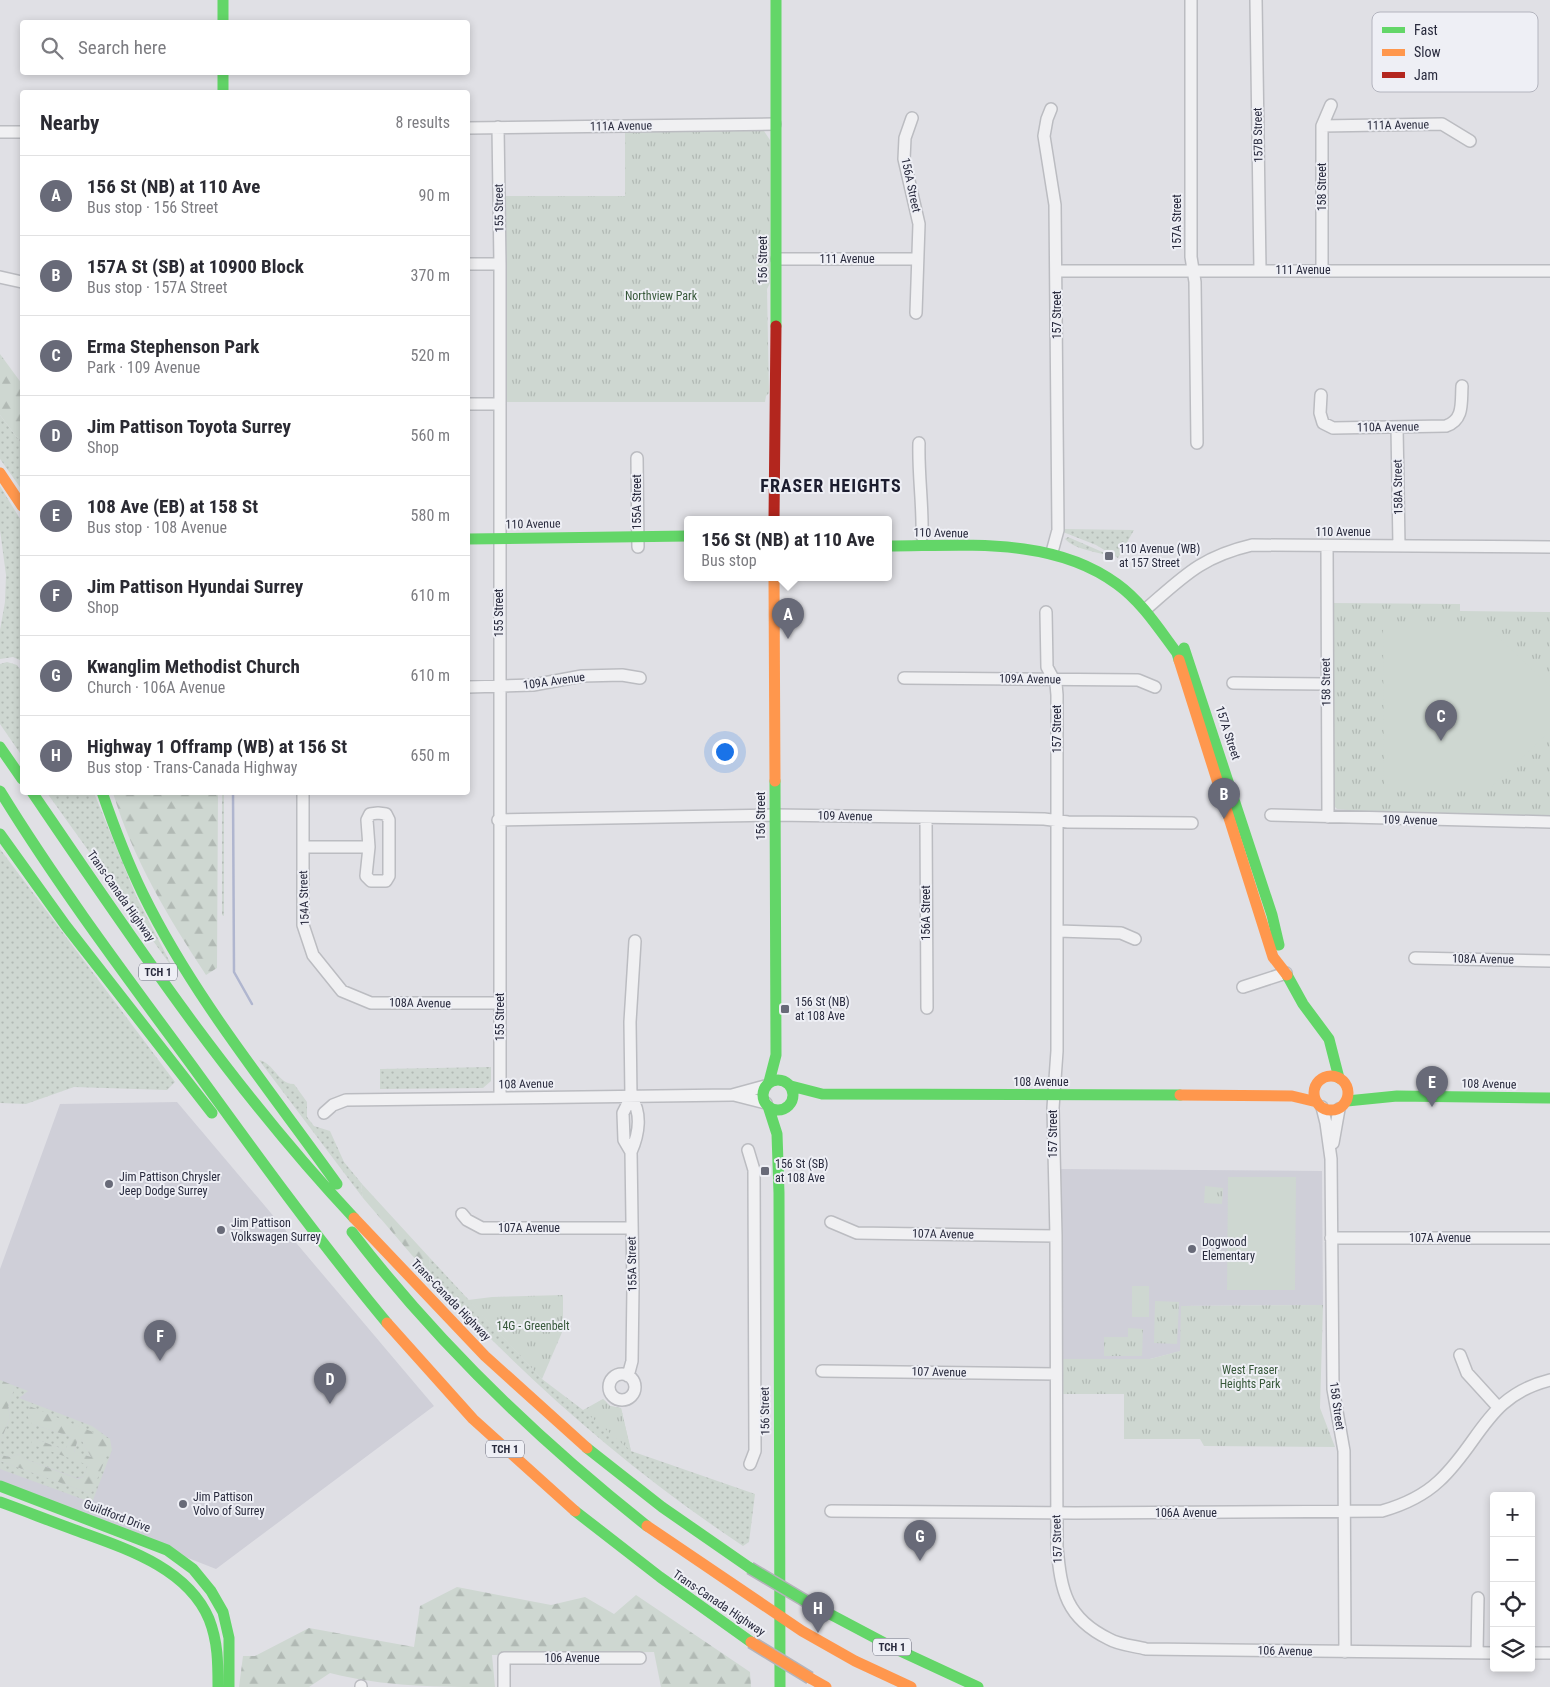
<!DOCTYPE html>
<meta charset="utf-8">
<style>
body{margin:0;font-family:"Roboto Condensed",sans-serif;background:#f2f2f3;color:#2b2b33}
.controls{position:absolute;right:15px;bottom:15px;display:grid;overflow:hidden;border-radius:5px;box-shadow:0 2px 8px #0003}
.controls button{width:45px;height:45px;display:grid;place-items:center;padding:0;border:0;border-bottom:1px solid #e1e1e2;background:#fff;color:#2b2b33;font:25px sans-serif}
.you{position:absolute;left:724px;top:751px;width:18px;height:18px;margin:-12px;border:4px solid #fff;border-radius:50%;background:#1a73e8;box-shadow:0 0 0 8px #1a73e833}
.badge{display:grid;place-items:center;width:32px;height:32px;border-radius:50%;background:#686a78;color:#fff;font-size:16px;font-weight:700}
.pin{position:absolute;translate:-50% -41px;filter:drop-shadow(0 1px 2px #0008)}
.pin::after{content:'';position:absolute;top:26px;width:18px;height:15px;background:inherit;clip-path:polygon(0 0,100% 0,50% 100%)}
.popup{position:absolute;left:684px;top:516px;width:208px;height:65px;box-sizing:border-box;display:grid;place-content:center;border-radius:5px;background:#fff;filter:drop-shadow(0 1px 4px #0005);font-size:16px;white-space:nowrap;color:#7c7c81}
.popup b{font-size:19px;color:#2b2b33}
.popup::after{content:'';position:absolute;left:50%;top:100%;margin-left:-10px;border:10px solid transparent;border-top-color:#fff}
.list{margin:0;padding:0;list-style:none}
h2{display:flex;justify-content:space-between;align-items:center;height:65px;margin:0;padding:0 20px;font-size:21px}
h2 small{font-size:16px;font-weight:400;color:#7c7c81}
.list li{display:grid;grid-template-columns:32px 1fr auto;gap:15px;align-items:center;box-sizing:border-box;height:80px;padding:0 20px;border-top:1px solid #e1e1e2}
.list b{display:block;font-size:19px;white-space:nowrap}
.list p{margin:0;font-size:16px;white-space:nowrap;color:#7c7c81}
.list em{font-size:16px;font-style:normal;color:#7c7c81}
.icon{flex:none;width:28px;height:28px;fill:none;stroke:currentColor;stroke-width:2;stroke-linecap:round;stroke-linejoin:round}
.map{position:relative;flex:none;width:1550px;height:1687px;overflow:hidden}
.search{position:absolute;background:#fff;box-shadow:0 2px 8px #0003;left:20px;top:20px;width:450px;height:55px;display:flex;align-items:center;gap:12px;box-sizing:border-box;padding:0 18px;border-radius:5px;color:#7c7c81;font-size:19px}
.panel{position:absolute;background:#fff;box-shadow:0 2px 8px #0003;left:20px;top:90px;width:450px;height:705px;border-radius:5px}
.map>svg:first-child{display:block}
</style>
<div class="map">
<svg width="1550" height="1687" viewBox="0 0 1550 1687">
<defs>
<pattern id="grass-dots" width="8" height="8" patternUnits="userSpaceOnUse" patternTransform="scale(1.25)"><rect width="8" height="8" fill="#ced7d1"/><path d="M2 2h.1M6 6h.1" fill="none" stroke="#b1b9b4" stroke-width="1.8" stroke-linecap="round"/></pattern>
<pattern id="forest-firs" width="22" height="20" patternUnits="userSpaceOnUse" patternTransform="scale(1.25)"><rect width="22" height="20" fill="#ced7d1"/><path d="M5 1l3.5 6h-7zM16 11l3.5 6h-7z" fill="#b1b9b4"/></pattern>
<pattern id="park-tufts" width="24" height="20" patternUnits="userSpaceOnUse" patternTransform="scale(1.25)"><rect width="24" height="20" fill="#ced7d1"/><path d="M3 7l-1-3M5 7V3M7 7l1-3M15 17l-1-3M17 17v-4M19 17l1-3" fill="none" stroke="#b1b9b4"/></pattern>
</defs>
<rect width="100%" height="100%" fill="#e0e0e5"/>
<path fill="#cfcfd8" d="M 177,1102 L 434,1406 L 216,1569 L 0,1484 L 0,1269 L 60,1104 Z
M 1058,1169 L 1322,1171 L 1323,1305 L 1181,1306 L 1181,1351 L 1150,1359 L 1058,1359 Z"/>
<path fill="url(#grass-dots)" d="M 0,415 L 22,444 L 22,490 L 0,459 Z
M 0,486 L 22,522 L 22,661 L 13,657 L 0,659 L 0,630 L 5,602 L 6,575 L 0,530 Z
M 1063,529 L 1134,530 L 1118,558 L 1096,545 L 1063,532 Z
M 1068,537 L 1107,554 L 1106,555 C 1092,551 1075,549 1065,539 Z
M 7,662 L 17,665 L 22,672 L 22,756 L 0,724 L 0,664 Z
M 224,792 L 224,916 L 222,915 L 222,793 Z
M 47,793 L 94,793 L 137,898 L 174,970 Z
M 0,849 L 175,1082 L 167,1090 L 74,1087 L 26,1104 L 0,1103 Z
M 259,1060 C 274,1063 279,1085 294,1084 L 307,1102 L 307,1117 L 314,1126 L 330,1131 L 344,1162 L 362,1184 L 361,1190 L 363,1198 Z
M 491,1067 L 491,1081 L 483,1088 L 380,1089 L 380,1069 Z
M 429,1257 L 542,1379 L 583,1410 L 603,1399 L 610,1406 L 621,1408 L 631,1451 L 755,1494 L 749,1542 L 743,1546 C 623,1466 526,1379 428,1274 L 430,1265 Z
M 15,1386 L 28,1391 L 19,1398 L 92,1426 L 110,1439 L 112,1450 L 93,1500 L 85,1500 L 0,1469 L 0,1461 L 89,1493 L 109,1439 L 32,1424 L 69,1436 L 71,1439 L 65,1450 L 33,1438 L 88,1465 L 84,1476 L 77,1478 L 25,1459 L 19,1454 L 10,1457 L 0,1455 L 0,1443 L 10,1417 L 8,1407 Z
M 78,1439 L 81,1439 L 91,1457 L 74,1453 Z"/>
<path fill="url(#forest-firs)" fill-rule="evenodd" d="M 0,354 L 22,384 L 22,444 L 0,415 Z
M 113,793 L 218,793 L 217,968 L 206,975 C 168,917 133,859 113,793 Z
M 362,1184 L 429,1257 L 430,1265 L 428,1274 L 363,1198 L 361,1190 Z
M 0,1380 L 15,1386 L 8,1407 L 10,1417 L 0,1443 Z
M 29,1406 L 110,1439 L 109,1450 L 92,1492 L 89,1493 L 0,1461 L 0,1449 L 0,1455 L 10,1457 L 19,1454 L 25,1459 L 78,1479 L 84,1476 L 88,1465 L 31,1444 L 33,1438 L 65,1450 L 71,1439 L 69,1436 L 32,1424 L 28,1417 ZM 78,1439 L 81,1439 L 91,1457 L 74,1452 Z
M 457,1587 L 551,1605 L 585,1597 L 614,1614 L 636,1595 L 750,1672 L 751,1687 L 661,1687 L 654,1652 L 492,1655 L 495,1687 C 439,1687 384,1687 330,1673 L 309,1687 L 239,1687 L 243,1656 L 255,1656 L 309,1628 L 414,1647 L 420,1606 Z"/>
<path fill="url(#park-tufts)" d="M 724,127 L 764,131 L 770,140 L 770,283 L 767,289 L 769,393 L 766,396 L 765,402 L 506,402 L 501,196 L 625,196 L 625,129 Z
M 1331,603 L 1460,604 L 1460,611 L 1550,612 L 1550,816 L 1392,814 L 1337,809 L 1333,805 Z
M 1205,1186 L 1223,1188 L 1222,1204 L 1204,1203 Z
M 563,1295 L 563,1330 L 542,1379 L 468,1300 L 492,1297 Z
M 1155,1301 L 1179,1302 L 1177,1344 L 1154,1343 Z
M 1323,1305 L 1320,1408 L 1335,1447 L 1204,1446 L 1200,1439 L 1124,1439 L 1124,1394 L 1058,1394 L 1058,1359 L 1150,1359 L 1180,1351 L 1181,1306 Z
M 1128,1328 L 1143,1329 L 1142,1356 L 1104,1356 L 1104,1337 L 1128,1337 Z
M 603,1399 L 610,1406 L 621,1408 L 631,1451 L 584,1411 Z"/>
<path fill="#ced7d1" d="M 1383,626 L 1486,626 L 1550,686 L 1550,731 L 1487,791 L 1384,791 Z
M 1228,1177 L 1296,1177 L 1295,1290 L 1227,1290 Z
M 1132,1286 L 1149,1286 L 1149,1317 L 1132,1317 Z"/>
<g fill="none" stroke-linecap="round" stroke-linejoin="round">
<path stroke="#b0b6cf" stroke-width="2.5" d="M 233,792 L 234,972 L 252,1004"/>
<g stroke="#bbbcc1" stroke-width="14">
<path id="street" d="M 1191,0 L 1191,257 L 1195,282 L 1197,443
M 1256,0 L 1260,270
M 1051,109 L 1047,119 L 1044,136 L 1055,205 L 1058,530 L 1052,552
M 912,118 L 905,138 L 904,159 L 919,224 L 916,313
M 1322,126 L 1442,124 L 1470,141
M 498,127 L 500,264 L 500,1098
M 468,128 L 775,124
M 0,132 L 22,132
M 777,259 L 917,259
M 468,264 L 500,264
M 1322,270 L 1322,126 L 1331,105
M 1056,271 L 1550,271
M 0,277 L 22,282
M 1321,395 L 1320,413 L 1323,423 L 1333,428 L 1446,426 C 1464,420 1461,403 1462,386
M 468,404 L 500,404
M 1397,427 L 1399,546
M 919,443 C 918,474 923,505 922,536
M 637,458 L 638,547
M 1327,546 L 1328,817
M 1146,609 C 1184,576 1201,557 1252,545 L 1550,547
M 1046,612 L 1047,667 L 1056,684 L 1057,695 L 1057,1051 L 1053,1108 L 1056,1236 L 1057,1547 C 1061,1591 1066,1618 1109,1639 C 1119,1645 1135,1646 1146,1649 L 1494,1653
M 904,678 L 1138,680 L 1155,687
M 1233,683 L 1326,684
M 468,687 L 533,685 L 582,676 L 622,675 L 640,678
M 303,792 L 303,925 L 313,955 L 342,991 L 371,1003 L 500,1003
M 378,813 L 386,814 L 389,820 L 389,876 L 386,881 L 371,881 L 366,876 L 369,847 L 367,820 L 370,814 Z
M 1271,815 L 1550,822
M 926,818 L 927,1008
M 498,820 L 775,815 L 1044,819 L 1068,822 L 1192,823
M 303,847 L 369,847
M 1058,931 L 1121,933 L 1135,939
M 1415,958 L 1550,961
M 1243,987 L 1286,973
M 734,1095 L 766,1103
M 1322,1107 L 1326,1123 L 1331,1159 L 1333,1389 L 1344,1451 L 1345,1652
M 324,1113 L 333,1105 L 346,1100 L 732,1095 L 765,1086
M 1333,1143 L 1339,1109
M 748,1150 L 754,1170 L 755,1451 L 750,1464
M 631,1152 L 624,1140 L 623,1113 L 631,1097 L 630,1022 L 635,941
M 462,1214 L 467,1220 L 482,1228 L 631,1228
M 831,1222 L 857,1233 L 1056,1236
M 1331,1238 L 1550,1238
M 1460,1355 L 1467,1373 L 1498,1407
M 822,1371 L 1056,1374
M609 1387a13 13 0 1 1 26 0a13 13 0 1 1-26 0Z
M 628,1376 L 632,1361 L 633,1288 L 631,1152 C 639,1134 642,1113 631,1097
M 831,1511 L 1075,1513 L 1382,1511 C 1403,1505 1423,1496 1439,1481 C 1481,1442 1486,1396 1550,1380
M 1477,1653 L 1478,1598
M 1531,1653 L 1550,1653
M 361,1687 L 361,1686
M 504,1687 L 504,1658 L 640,1658"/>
</g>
<use href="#street" stroke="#f0f0f2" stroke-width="11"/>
<path stroke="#63d668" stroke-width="11" d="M 223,0 L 223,22
M 776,0 L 776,326
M 223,72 L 223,92
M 468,539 L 688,536
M 888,546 C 964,546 1052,536 1117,584 C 1142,602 1159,629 1177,653 L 1179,660
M 1184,648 L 1272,915 L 1279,945
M 0,747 L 22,779
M 0,791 C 59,887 126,976 193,1067 C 256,1154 319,1241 387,1323
M 32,792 C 132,939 231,1087 354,1218
M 102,792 C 114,827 127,861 143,894 C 194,998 270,1090 337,1184
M 0,834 L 66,926 L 212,1113
M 1287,975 L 1303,1004 L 1329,1039 L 1339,1078
M763 1095a15 15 0 1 1 30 0a15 15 0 1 1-30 0Z
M 769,1082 L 776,1055 L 775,781
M 791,1086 L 822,1094 L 1180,1095
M 1347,1101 L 1397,1096 L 1550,1098
M 768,1106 L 777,1134 L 779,1193 L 780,1687
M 352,1232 C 438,1344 537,1439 647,1526
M 587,1448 L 662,1507 L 750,1568
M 0,1486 L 167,1550 L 193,1569 L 211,1591 L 223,1612 L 229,1638 L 229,1687
M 0,1502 C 25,1511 50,1521 75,1530 C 124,1548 187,1567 209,1619 C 218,1642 218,1663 218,1687
M 575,1511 L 660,1577 L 751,1642
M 809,1603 L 896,1649 L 978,1687"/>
<path stroke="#ff974d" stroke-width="11" d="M 0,473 L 22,506
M 774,578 L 775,781
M 1179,660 L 1273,957 L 1287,975
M1314 1093a17 17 0 1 1 34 0a17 17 0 1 1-34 0Z
M 1180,1095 L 1292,1096 L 1317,1102
M 354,1218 L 485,1356 L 587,1448
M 387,1323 L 473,1419 L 575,1511
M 647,1526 L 802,1631 L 855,1661 L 911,1687
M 810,1678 L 826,1687"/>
<path stroke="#b3261e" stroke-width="11" d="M 774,520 L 776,326"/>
<g stroke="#b3b3ba" stroke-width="14" stroke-linecap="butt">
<path id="fast-bridge" d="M 750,1568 L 809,1603"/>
</g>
<g stroke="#b3b3ba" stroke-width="14" stroke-linecap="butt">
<path id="slow-bridge" d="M 751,1642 L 810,1678"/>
</g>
<use href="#fast-bridge" stroke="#63d668" stroke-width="11"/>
<use href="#slow-bridge" stroke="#ff974d" stroke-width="11"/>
</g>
<g fill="#686a78" stroke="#eeeff5" stroke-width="2">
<rect x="1104" y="551" width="10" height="10" rx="2.5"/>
<rect x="780" y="1004" width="10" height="10" rx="2.5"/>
<rect x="760" y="1166" width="10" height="10" rx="2.5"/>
<circle cx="109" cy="1184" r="5"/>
<circle cx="221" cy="1230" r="5"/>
<circle cx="1192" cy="1249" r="5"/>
<circle cx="183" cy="1504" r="5"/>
</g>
<g text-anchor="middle" stroke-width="4" stroke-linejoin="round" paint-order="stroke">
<g fill="#eeeff5" stroke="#636574" stroke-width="1">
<rect x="139" y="963.5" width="38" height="17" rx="4"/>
<rect x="486" y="1440.5" width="38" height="17" rx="4"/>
<rect x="873" y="1638.5" width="38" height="17" rx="4"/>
</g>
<g font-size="11" font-weight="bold" fill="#282a3d">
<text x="158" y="976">TCH 1</text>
<text x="505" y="1453">TCH 1</text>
<text x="892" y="1651">TCH 1</text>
</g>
<g font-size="12" fill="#282a3d" stroke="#eeeff5">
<text transform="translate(1398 125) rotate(-1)" y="4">111A Avenue</text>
<text transform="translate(621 126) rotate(-1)" y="4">111A Avenue</text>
<text transform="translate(1258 135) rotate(-91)" y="4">157B Street</text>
<text transform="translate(911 185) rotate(78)" y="4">156A Street</text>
<text transform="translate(1322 187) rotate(-90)" y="4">158 Street</text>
<text transform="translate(499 208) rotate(-91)" y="4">155 Street</text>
<text transform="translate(1177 222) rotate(-90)" y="4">157A Street</text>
<text x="847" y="263">111 Avenue</text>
<text transform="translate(763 260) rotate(-90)" y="4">156 Street</text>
<text x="1303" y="274">111 Avenue</text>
<text transform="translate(1057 315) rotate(-90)" y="4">157 Street</text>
<text transform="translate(1388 427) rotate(-1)" y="4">110A Avenue</text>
<text transform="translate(1398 487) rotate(-91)" y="4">158A Street</text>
<text transform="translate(637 502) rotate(-90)" y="4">155A Street</text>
<text transform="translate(533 524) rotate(-1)" y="4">110 Avenue</text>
<text x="1343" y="536">110 Avenue</text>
<text transform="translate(941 533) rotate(1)" y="4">110 Avenue</text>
<text transform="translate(499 613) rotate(-90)" y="4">155 Street</text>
<text transform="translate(1030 679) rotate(1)" y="4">109A Avenue</text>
<text transform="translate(554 681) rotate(-8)" y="4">109A Avenue</text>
<text transform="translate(1326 682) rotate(-91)" y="4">158 Street</text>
<text transform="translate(1057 729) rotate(-90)" y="4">157 Street</text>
<text transform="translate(1228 733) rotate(72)" y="4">157A Street</text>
<text transform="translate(761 816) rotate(-90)" y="4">156 Street</text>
<text transform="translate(845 816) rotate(1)" y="4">109 Avenue</text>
<text transform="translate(1410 820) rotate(1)" y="4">109 Avenue</text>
<text transform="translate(121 896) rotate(55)" y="4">Trans-Canada Highway</text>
<text transform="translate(304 898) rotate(-92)" y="4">154A Street</text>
<text transform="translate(926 913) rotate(-90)" y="4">156A Street</text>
<text transform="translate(1483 959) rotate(1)" y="4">108A Avenue</text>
<text transform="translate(420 1003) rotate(1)" y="4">108A Avenue</text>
<text transform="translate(500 1017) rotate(-90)" y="4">155 Street</text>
<text x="1041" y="1086">108 Avenue</text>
<text transform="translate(526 1084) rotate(-1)" y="4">108 Avenue</text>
<text transform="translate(1489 1084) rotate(1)" y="4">108 Avenue</text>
<text transform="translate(1053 1134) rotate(-90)" y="4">157 Street</text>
<text x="529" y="1232">107A Avenue</text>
<text transform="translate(943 1234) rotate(1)" y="4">107A Avenue</text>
<text x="1440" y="1242">107A Avenue</text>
<text transform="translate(632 1264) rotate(-91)" y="4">155A Street</text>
<text transform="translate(451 1300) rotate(46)" y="4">Trans-Canada Highway</text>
<text transform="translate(939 1372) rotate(1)" y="4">107 Avenue</text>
<text transform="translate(1337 1406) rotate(82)" y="4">158 Street</text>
<text transform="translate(765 1411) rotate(-91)" y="4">156 Street</text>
<text x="1186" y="1517">106A Avenue</text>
<text transform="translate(117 1516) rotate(21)" y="4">Guildford Drive</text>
<text transform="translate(1057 1539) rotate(-92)" y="4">157 Street</text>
<text transform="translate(719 1603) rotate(34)" y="4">Trans-Canada Highway</text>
<text transform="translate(1285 1651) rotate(1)" y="4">106 Avenue</text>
<text x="572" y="1662">106 Avenue</text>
</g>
<g font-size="12" fill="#37583a" stroke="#eeeff5">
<text x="661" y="300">Northview Park</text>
<text x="533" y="1330">14G - Greenbelt</text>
<text x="1250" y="1374">West Fraser<tspan x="1250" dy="14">Heights Park</tspan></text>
</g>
<g font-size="12" fill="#282a3d" stroke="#eeeff5" text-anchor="start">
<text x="1119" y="553">110 Avenue (WB)<tspan x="1119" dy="14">at 157 Street</tspan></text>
<text x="795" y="1006">156 St (NB)<tspan x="795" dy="14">at 108 Ave</tspan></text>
<text x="775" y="1168">156 St (SB)<tspan x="775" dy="14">at 108 Ave</tspan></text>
<text x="119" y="1181">Jim Pattison Chrysler<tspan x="119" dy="14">Jeep Dodge Surrey</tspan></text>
<text x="231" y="1227">Jim Pattison<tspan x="231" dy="14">Volkswagen Surrey</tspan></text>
<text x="1202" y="1246">Dogwood<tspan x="1202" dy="14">Elementary</tspan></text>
<text x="193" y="1501">Jim Pattison<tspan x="193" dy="14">Volvo of Surrey</tspan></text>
</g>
<g font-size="18" font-weight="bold" letter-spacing="1" fill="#1b1c2e" stroke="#eeeff5">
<text x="831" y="492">FRASER HEIGHTS</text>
</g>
</g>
<rect x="1372" y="12" width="166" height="80" rx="8" fill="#eeeff5" stroke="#b3b4be" stroke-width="1"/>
<rect x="1382" y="27" width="23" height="6" fill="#63d668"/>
<rect x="1382" y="49" width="23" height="7" fill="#ff974d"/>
<rect x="1382" y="72" width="23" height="6" fill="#b3261e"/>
<g font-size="14" fill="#282a3d">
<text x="1414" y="35">Fast</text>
<text x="1414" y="57">Slow</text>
<text x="1414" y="80">Jam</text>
</g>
</svg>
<div class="controls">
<button>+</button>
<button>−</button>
<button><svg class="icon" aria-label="locate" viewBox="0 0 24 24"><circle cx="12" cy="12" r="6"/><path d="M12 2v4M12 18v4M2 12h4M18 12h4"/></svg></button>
<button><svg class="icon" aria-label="layers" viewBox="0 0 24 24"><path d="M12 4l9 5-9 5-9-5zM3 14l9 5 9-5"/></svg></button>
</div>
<div class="you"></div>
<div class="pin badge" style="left:788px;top:639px">A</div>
<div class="popup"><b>156 St (NB) at 110 Ave</b>Bus stop</div>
<div class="pin badge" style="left:1224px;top:819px">B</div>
<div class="pin badge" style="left:1441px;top:741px">C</div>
<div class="pin badge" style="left:330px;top:1404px">D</div>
<div class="pin badge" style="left:1432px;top:1107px">E</div>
<div class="pin badge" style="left:160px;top:1361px">F</div>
<div class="pin badge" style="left:920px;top:1561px">G</div>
<div class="pin badge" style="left:818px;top:1633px">H</div>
<div class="search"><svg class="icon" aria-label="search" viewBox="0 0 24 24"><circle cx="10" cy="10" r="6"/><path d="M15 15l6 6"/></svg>Search here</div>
<section class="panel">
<h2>Nearby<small>8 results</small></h2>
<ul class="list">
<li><span class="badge">A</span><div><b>156 St (NB) at 110 Ave</b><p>Bus stop · 156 Street</p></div><em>90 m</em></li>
<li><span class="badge">B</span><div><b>157A St (SB) at 10900 Block</b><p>Bus stop · 157A Street</p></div><em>370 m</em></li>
<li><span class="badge">C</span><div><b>Erma Stephenson Park</b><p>Park · 109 Avenue</p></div><em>520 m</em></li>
<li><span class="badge">D</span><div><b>Jim Pattison Toyota Surrey</b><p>Shop</p></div><em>560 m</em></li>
<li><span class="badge">E</span><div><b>108 Ave (EB) at 158 St</b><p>Bus stop · 108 Avenue</p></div><em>580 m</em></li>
<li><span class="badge">F</span><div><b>Jim Pattison Hyundai Surrey</b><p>Shop</p></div><em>610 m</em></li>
<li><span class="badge">G</span><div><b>Kwanglim Methodist Church</b><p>Church · 106A Avenue</p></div><em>610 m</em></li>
<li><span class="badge">H</span><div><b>Highway 1 Offramp (WB) at 156 St</b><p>Bus stop · Trans-Canada Highway</p></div><em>650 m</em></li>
</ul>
</section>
</div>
